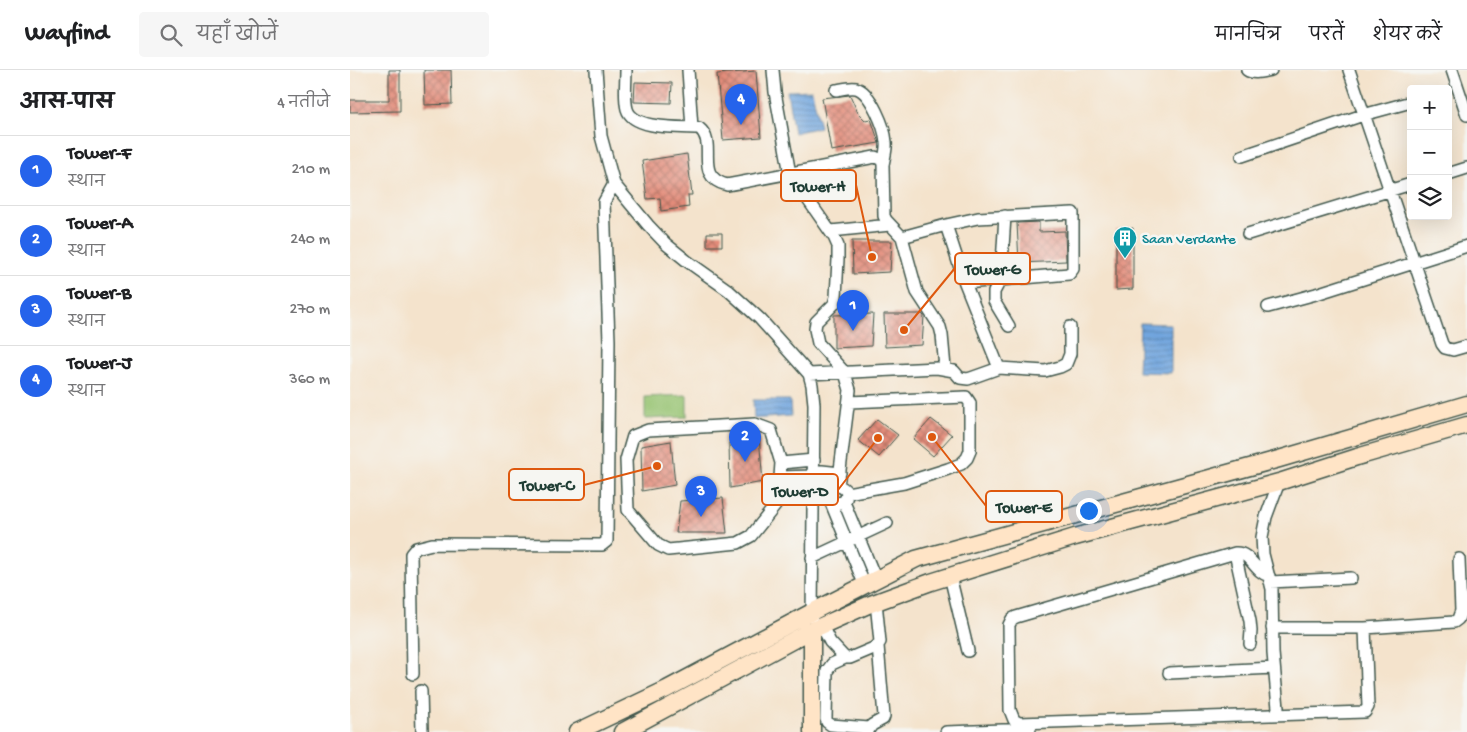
<!DOCTYPE html>
<html lang="hi">
<meta charset="utf-8">
<style>
body{margin:0;font-family:"Gochi Hand","Playpen Sans Deva",sans-serif;background:#f6f6f6;color:#202124}
.controls{position:absolute;right:15px;top:15px;display:grid;overflow:hidden;border-radius:5px;box-shadow:0 5px 20px #0002}
.controls button{width:45px;height:45px;display:grid;place-items:center;padding:0;border:0;border-bottom:1px solid #e0e0e0;background:#fff;color:#202124;font:25px sans-serif}
.you{position:absolute;left:738px;top:440px;width:18px;height:18px;margin:-12px;border:4px solid #fff;border-radius:50%;background:#1a73e8;box-shadow:0 0 0 8px #1a73e833}
.badge{display:grid;place-items:center;width:32px;height:32px;border-radius:50%;background:#2563eb;color:#fff;font-size:16px;font-weight:700}
.pin{position:absolute;translate:-50% -41px;filter:drop-shadow(0 1px 2px #0008)}
.pin::after{content:'';position:absolute;top:26px;width:18px;height:15px;background:inherit;clip-path:polygon(0 0,100% 0,50% 100%)}
.list{margin:0;padding:0;list-style:none}
h2{display:flex;justify-content:space-between;align-items:center;height:65px;margin:0;padding:0 20px;font-size:21px}
h2 small{font-size:16px;font-weight:400;color:#757577}
.list li{display:grid;grid-template-columns:32px 1fr auto;gap:15px;align-items:center;box-sizing:border-box;height:70px;padding:0 20px;border-top:1px solid #e0e0e0}
.list b{display:block;font-size:19px;white-space:nowrap}
.list p{margin:0;font-size:16px;white-space:nowrap;color:#757577}
.list em{font-size:16px;font-style:normal;color:#757577}
.icon{flex:none;width:28px;height:28px;fill:none;stroke:currentColor;stroke-width:2;stroke-linecap:round;stroke-linejoin:round}
.map{position:relative;flex:none;width:1117px;height:662px;overflow:hidden}
header{display:flex;align-items:center;gap:30px;box-sizing:border-box;height:70px;padding:0 25px;background:#fff;border-bottom:1px solid #e0e0e0}
header strong{font-size:24px}
nav{display:flex;gap:28px;margin-inline-start:auto;font-size:18px}
.search{width:350px;height:45px;background:#f6f6f6;display:flex;align-items:center;gap:12px;box-sizing:border-box;padding:0 18px;border-radius:5px;color:#757577;font-size:19px}
main{display:flex}
aside{flex:1;background:#fff}
.map>svg:first-child{display:block}
</style>
<header>
<strong>Wayfind</strong>
<div class="search"><svg class="icon" aria-label="search" viewBox="0 0 24 24"><circle cx="10" cy="10" r="6"/><path d="M15 15l6 6"/></svg>यहाँ खोजें</div>
<nav><a>मानचित्र</a><a>परतें</a><a>शेयर करें</a></nav>
</header>
<main>
<aside>
<h2>आस-पास<small>4 नतीजे</small></h2>
<ul class="list">
<li><span class="badge">1</span><div><b>Tower-F</b><p>स्थान</p></div><em>210 m</em></li>
<li><span class="badge">2</span><div><b>Tower-A</b><p>स्थान</p></div><em>240 m</em></li>
<li><span class="badge">3</span><div><b>Tower-B</b><p>स्थान</p></div><em>270 m</em></li>
<li><span class="badge">4</span><div><b>Tower-J</b><p>स्थान</p></div><em>360 m</em></li>
</ul>
</aside>
<div class="map">
<svg width="1117" height="662" viewBox="0 0 1117 662">
<defs>
<pattern id="water-rules" width="6" height="5" patternUnits="userSpaceOnUse" patternTransform="scale(1.25)"><rect width="6" height="5" fill="#71a5de"/><path d="M0 2.5h6" fill="none" stroke="#5c88b5"/></pattern>
<pattern id="building-cross-hatch" width="8" height="8" patternUnits="userSpaceOnUse" patternTransform="scale(1.25)"><rect width="8" height="8" fill="#e38c7a"/><path d="M0 0l8 8M0 8l8-8" fill="none" stroke="#b77465"/></pattern>
</defs>
<rect width="100%" height="100%" fill="#f6f6f2"/>
<filter id="ink" filterUnits="userSpaceOnUse"><feTurbulence type="fractalNoise" baseFrequency=".02" numOctaves="2"/><feDisplacementMap in="SourceGraphic" scale="10" xChannelSelector="R" yChannelSelector="G"/><feConvolveMatrix kernelMatrix="1 2 1 2 8 2 1 2 1" color-interpolation-filters="sRGB"/></filter>
<filter id="wash" filterUnits="userSpaceOnUse"><feTurbulence type="fractalNoise" baseFrequency=".0096" numOctaves="4" result="noise"/><feDisplacementMap in="SourceGraphic" scale="20" xChannelSelector="R" yChannelSelector="G"/><feGaussianBlur stdDeviation="1.12" result="paint"/><feColorMatrix in="noise" values="0 0 0 0 0 0 0 0 0 0 0 0 0 0 0 0 0 1.4 0 .05"/><feComposite in="paint" operator="in"/></filter>
<g filter="url(#wash)">
<rect width="100%" height="100%" fill="#f4e3cc"/>
<path fill="#95c270" stroke="#5a8052" d="M 337,325 L 337,347 L 295,349 L 295,327 Z"/>
<path fill="url(#water-rules)" stroke="#487189" d="M 462,20 L 470,57 L 444,63 L 437,21 Z
M 790,253 L 821,254 L 821,303 L 788,302 Z
M 403,330 L 440,330 L 441,346 L 404,349 Z"/>
<g id="blocks">
<path fill="url(#building-cross-hatch)" d="M 39,0 L 50,0 L 50,41 L 0,42 L 0,30 L 39,30 Z
M 74,0 L 101,0 L 102,34 L 75,35 Z
M 406,1 L 411,67 L 373,70 L 367,4 Z
M 285,12 L 322,13 L 321,33 L 284,32 Z
M 500,25 L 508,43 L 515,50 L 521,49 L 529,73 L 481,81 L 472,28 Z
M 337,84 L 342,125 L 338,125 L 339,137 L 311,141 L 310,128 L 297,129 L 292,91 Z
M 689,152 L 689,162 L 715,161 L 716,191 L 669,193 L 667,153 Z
M 783,158 L 783,219 L 766,220 L 766,160 Z
M 357,163 L 372,163 L 372,176 L 357,176 Z
M 502,171 L 542,171 L 540,202 L 503,204 Z
M 523,244 L 521,276 L 484,278 L 484,245 Z
M 534,244 L 572,244 L 574,246 L 572,275 L 535,277 Z
M 527,349 L 548,365 L 529,387 L 508,370 Z
M 581,349 L 602,365 L 583,386 L 563,369 Z
M 409,367 L 413,412 L 380,418 L 379,373 Z
M 321,371 L 325,415 L 292,421 L 291,376 Z
M 373,428 L 377,463 L 326,463 L 330,431 Z"/>
</g>
</g>
<g filter="url(#ink)">
<use href="#blocks" fill-opacity="0" stroke="#3f564b" stroke-width="1"/>
<g fill="none" stroke-linecap="round" stroke-linejoin="round">
<g stroke="#3f564b" stroke-width="14">
<path id="street" d="M 246,0 L 251,66 L 264,114 L 298,155 L 316,174 L 337,191 L 378,220 L 410,249 L 459,304 L 462,315 L 464,334 L 462,547
M 276,0 C 276,12 274,28 277,39 C 283,60 330,57 349,58 C 369,74 342,106 377,115 L 525,87 L 532,90 L 533,95 L 534,146 L 536,150 L 552,167 L 567,222 L 590,257 L 592,265 L 595,298
M 338,0 L 342,58
M 423,0 L 425,22 L 440,104 L 484,167 L 488,176 L 488,189 L 486,227 L 484,234 L 466,252 L 465,259 L 468,273 L 495,303 L 500,320 L 488,416
M 897,0 C 904,5 914,1 921,0
M 999,0 L 1092,274 L 1095,278 L 1103,280 L 1117,276
M 1102,0 L 1117,45
M 486,20 C 492,19 500,17 506,18 C 521,22 535,58 536,72 C 537,79 534,88 533,95
M 892,86 L 1013,45 L 1061,32
M 1098,104 L 1117,98
M 655,146 L 651,209 L 644,222 L 644,231 L 659,256
M 481,161 L 540,155
M 898,164 L 1061,114
M 552,167 L 596,155 L 628,148 L 723,143 L 723,199 L 719,204 L 615,213 L 596,155
M 615,213 L 649,298
M 918,237 L 966,224 L 1117,176
M 459,304 L 587,298 L 604,301 L 610,308 L 618,309 L 649,298 L 695,301 L 710,297 L 716,294 L 720,284 L 720,257
M 431,393 L 430,407 L 425,436 L 401,466 L 388,473 L 318,480 L 308,475 L 278,440 L 276,390 L 283,366 L 298,360 L 405,354 L 421,360 L 431,393 L 464,390
M 463,400 L 490,403
M 430,407 L 463,406
M 497,423 L 554,413 L 598,399 L 611,394 L 617,388 L 620,381 L 620,333 L 616,327 L 499,332
M 482,432 L 491,433 L 496,429 L 497,423 C 492,412 478,415 479,428 L 515,516
M 494,432 L 526,510
M 885,483 L 900,551 L 901,561 L 900,574
M 462,488 L 537,453
M 600,506 L 618,581
M 919,506 C 904,502 901,482 885,483 L 666,547 L 662,549 L 659,555 L 660,640 L 664,650 L 669,653 L 1015,642 L 1018,637 L 1015,558
M 920,512 L 1001,508
M 472,556 L 480,572 L 495,588 L 500,588 L 526,577 L 530,572 L 526,532
M 922,558 L 1015,558 L 1104,552 L 1108,549 L 1111,541 L 1109,489
M 495,588 L 482,594 L 477,601 L 476,649 L 477,652 L 481,655 L 519,658
M 819,603 L 924,598
M 63,604 L 61,484 L 66,478 L 82,474 L 252,475 L 257,471 L 259,271 L 254,132 L 264,114
M 71,621 L 72,662
M 926,644 L 928,638 L 923,583 L 922,519 L 913,484 L 912,467 L 916,447 L 929,412
M 517,662 L 522,655 L 533,649 L 534,646 L 528,576
M 596,662 L 680,659"/>
</g>
<g stroke="#3f564b" stroke-width="19">
<path id="secondary" d="M 227,662 L 317,619 L 462,542 L 566,489 L 929,389 L 1117,334
M 272,662 L 462,560 L 518,535 L 581,512 L 725,467 L 929,412 L 1007,387 L 1117,355
M 462,662 L 462,560"/>
</g>
<use href="#street" stroke="#fff" stroke-width="11"/>
<use href="#secondary" stroke="#ffe4c6" stroke-width="16"/>
</g>
</g>
<defs>
<g id="building-pin" transform="scale(1.25)"><path d="M0 17L-7.5 6A9.5 9.5 0 1 1 7.5 6Z" fill="#0f9aa8" stroke="#f6f6f2"/><path d="M-4-6H4V6H1V3H-1V6H-4ZM-2.5-4.3h1.7v1.8h-1.7ZM.8-4.3h1.7v1.8H.8ZM-2.5-1h1.7V.8h-1.7ZM.8-1h1.7V.8H.8Z" fill="#fff"/></g>
</defs>
<g fill-rule="evenodd">
<use href="#building-pin" x="775" y="168"/>
</g>
<g text-anchor="middle" stroke-width="5" stroke-linejoin="round" paint-order="stroke">
<g font-size="15" fill="#0d838f" stroke="#f6f6f2" text-anchor="start">
<text x="792" y="173">Saan Verdante</text>
</g>
</g>
<path fill="none" stroke="#de580e" stroke-width="2" d="M522 187L506 115M554 260L605 198M307 396L234 415M528 368L488 420M582 367L636 436"/>
<g fill="#de580e" stroke="#f6f6f2" stroke-width="2">
<circle cx="522" cy="187" r="5"/>
<circle cx="554" cy="260" r="5"/>
<circle cx="307" cy="396" r="5"/>
<circle cx="528" cy="368" r="5"/>
<circle cx="582" cy="367" r="5"/>
</g>
<g fill="#f6f6f2" stroke="#de580e" stroke-width="2">
<rect x="431" y="100" width="75" height="31" rx="5"/>
<rect x="605" y="183" width="75" height="31" rx="5"/>
<rect x="159" y="399" width="75" height="31" rx="5"/>
<rect x="412" y="404" width="76" height="31" rx="5"/>
<rect x="636" y="421" width="76" height="31" rx="5"/>
</g>
<g font-size="16" text-anchor="middle" font-weight="bold" fill="#1f3d34">
<text x="468" y="121">Tower-H</text>
<text x="643" y="204">Tower-G</text>
<text x="197" y="420">Tower-C</text>
<text x="450" y="426">Tower-D</text>
<text x="674" y="442">Tower-E</text>
</g>
</svg>
<div class="controls">
<button>+</button>
<button>−</button>
<button><svg class="icon" aria-label="layers" viewBox="0 0 24 24"><path d="M12 4l9 5-9 5-9-5zM3 14l9 5 9-5"/></svg></button>
</div>
<div class="you"></div>
<div class="pin badge" style="left:503px;top:261px">1</div>
<div class="pin badge" style="left:395px;top:392px">2</div>
<div class="pin badge" style="left:351px;top:447px">3</div>
<div class="pin badge" style="left:391px;top:55px">4</div>
</div>
</main>
